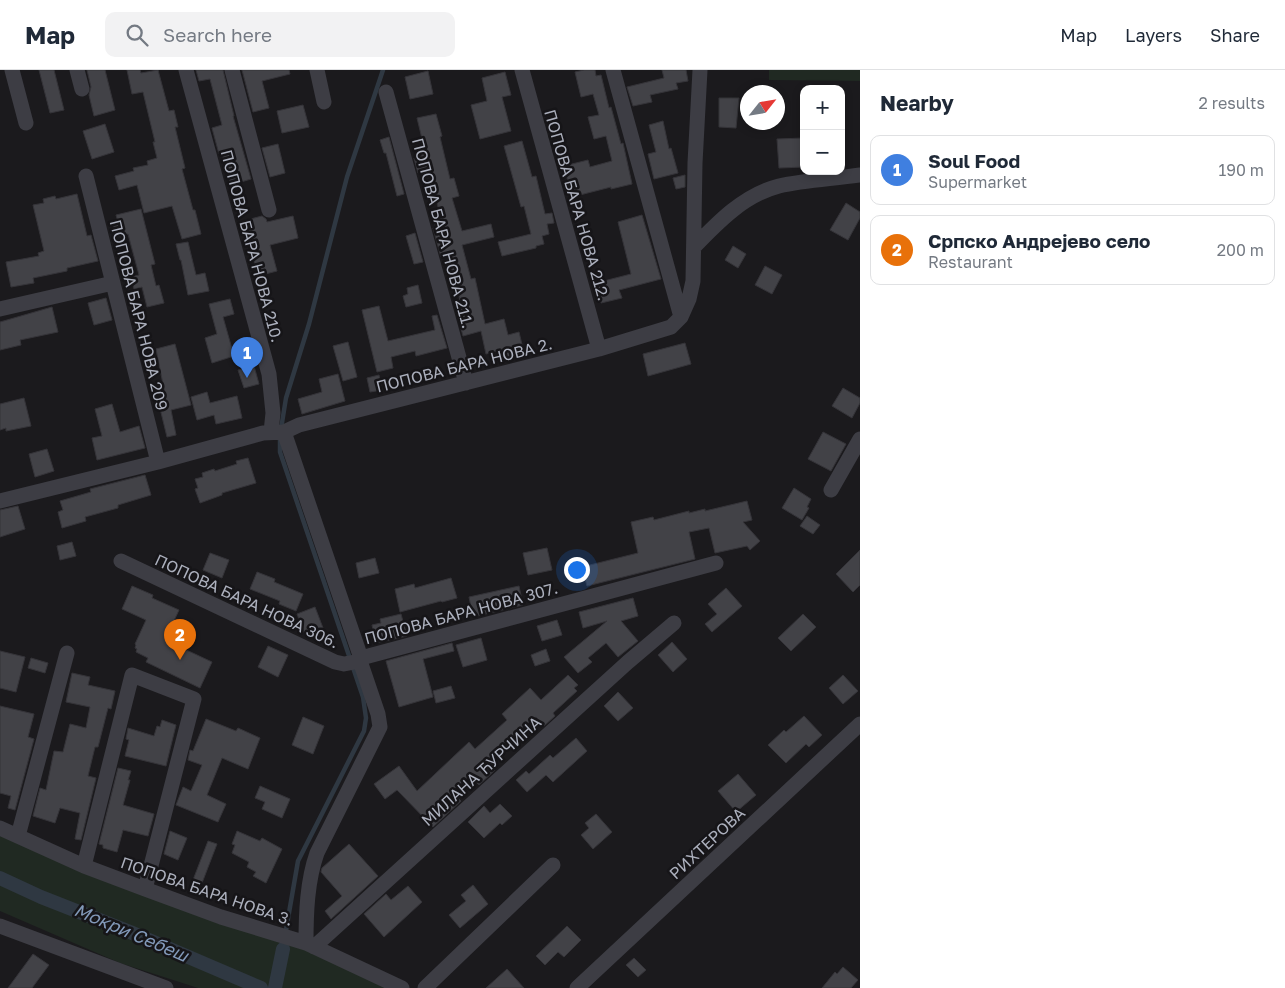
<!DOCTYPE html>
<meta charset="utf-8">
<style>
body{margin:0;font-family:"Golos Text",sans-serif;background:#f2f2f3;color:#1f2937}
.controls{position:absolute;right:15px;top:15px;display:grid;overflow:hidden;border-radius:10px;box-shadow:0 2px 8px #0003}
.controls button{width:45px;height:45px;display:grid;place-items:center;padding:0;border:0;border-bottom:1px solid #e0e1e3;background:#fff;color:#1f2937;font:25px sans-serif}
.compass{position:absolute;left:740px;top:15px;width:45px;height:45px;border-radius:50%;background:#fff;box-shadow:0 2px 8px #0003;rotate:59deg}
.you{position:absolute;left:576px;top:499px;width:18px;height:18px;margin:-12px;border:4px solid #fff;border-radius:50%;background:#1a73e8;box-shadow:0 0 0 8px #1a73e833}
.badge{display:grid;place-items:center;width:32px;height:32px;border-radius:50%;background:#b45309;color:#fff;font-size:16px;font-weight:700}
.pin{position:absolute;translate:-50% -41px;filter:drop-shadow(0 1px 2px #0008)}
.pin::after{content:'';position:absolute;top:26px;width:18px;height:15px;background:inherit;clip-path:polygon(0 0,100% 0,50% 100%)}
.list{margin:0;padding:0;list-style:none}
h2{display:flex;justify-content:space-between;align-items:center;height:65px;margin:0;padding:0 20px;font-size:21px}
h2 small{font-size:16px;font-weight:400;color:#747a83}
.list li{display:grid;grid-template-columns:32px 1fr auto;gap:15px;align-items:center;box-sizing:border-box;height:70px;margin:0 10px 10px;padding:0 10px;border:1px solid #e0e1e3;border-radius:10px}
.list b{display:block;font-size:19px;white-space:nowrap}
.list p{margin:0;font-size:16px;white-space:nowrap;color:#747a83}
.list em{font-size:16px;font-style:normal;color:#747a83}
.icon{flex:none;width:28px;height:28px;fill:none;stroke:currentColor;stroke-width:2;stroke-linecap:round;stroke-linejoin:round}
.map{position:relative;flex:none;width:860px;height:918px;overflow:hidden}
header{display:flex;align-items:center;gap:30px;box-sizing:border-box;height:70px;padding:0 25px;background:#fff;border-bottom:1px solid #e0e1e3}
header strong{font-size:24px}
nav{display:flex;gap:28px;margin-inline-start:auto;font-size:18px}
.search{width:350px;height:45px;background:#f2f2f3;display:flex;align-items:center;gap:12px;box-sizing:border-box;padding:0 18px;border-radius:10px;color:#747a83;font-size:19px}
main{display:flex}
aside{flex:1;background:#fff}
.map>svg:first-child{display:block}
</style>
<header>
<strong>Map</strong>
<div class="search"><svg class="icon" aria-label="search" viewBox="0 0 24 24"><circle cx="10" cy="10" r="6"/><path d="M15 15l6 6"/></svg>Search here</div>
<nav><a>Map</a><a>Layers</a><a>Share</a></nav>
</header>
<main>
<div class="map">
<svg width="860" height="918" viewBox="0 0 860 918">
<rect width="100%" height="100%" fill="#1b1a1d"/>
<path fill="#202922" d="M 769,0 L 860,0 L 860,11 L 769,10 Z
M 0,758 L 306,873 L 402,918 L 198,918 L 120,893 L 0,841 Z"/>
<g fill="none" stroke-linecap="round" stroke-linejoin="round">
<path stroke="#2f3842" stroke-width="4.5" d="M 281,359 L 286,328 L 309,254 L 347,107 L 383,0
M 280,367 L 280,382 L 363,627 L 366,648 L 364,661 L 298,791 L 286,860"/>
<path stroke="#2f3842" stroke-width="14" d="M 0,808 L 41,827 L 130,862 L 261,918
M 275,918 L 283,879"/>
</g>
<path fill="#424247" stroke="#353439" d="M 39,0 L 54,0 L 64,40 L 50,43 Z
M 87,0 L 105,0 L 115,40 L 94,46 L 89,25 L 91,17 Z
M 127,0 L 140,0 L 141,3 L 158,0 L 169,41 L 174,40 L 178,57 L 175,57 L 185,98 L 182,99 L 193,140 L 195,140 L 201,164 L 182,169 L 172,136 L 144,143 L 137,115 L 119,120 L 115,106 L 134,101 L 133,98 L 148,95 L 147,91 L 157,88 L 153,72 L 155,72 L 143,22 L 132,24 Z
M 196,0 L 223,0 L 234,46 L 233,46 L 251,109 L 231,115 L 222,84 L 219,84 L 212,58 L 222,55 L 210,9 L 199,11 Z
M 242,0 L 289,0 L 290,4 L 262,11 L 269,38 L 253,42 Z
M 584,0 L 595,0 L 596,6 L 601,5 L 609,38 L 611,37 L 621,74 L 623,73 L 632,114 L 611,119 L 611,117 L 572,127 L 564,96 L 588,90 L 590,97 L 612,91 L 606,66 L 594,69 L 588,47 L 599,45 L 593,24 L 581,27 L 575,2 Z
M 662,0 L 686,0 L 688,11 L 676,13 L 678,19 L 650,25 L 652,32 L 633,36 L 627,17 L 664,8 Z
M 428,1 L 433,24 L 410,29 L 405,7 Z
M 505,2 L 511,25 L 502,27 L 511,61 L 480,69 L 471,35 L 487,31 L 482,8 Z
M 719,28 L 739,28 L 736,58 L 719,57 Z
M 303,35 L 309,57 L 282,63 L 277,41 Z
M 436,44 L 442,66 L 440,67 L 450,109 L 454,108 L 459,126 L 452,128 L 462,161 L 491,154 L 494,167 L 462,175 L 471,209 L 475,208 L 485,254 L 504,249 L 508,265 L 519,262 L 524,283 L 500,289 L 497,281 L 486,284 L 481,261 L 463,266 L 456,240 L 462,238 L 453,203 L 448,185 L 441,187 L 433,158 L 436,158 L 433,147 L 440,145 L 429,101 L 418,103 L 414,88 L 422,86 L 421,82 L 425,81 L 417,48 Z
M 663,51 L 669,79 L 671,78 L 678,103 L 654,109 L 648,84 L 656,82 L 649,55 Z
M 105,54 L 114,82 L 92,89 L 83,61 Z
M 389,67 L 404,124 L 397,126 L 386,83 L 384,83 L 380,70 Z
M 804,68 L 804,97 L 779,98 L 777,69 Z
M 522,71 L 532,107 L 536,106 L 545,144 L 552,143 L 554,153 L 547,154 L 549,164 L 542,166 L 544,174 L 536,176 L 536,178 L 502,186 L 498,172 L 531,164 L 524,136 L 521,137 L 504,76 Z
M 278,74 L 285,103 L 270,107 L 262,78 Z
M 685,105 L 685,117 L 676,119 L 673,108 Z
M 77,124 L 87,166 L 91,165 L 98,191 L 67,198 L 67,201 L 33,208 L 34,213 L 11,217 L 6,192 L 39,186 L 38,183 L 44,181 L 33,135 L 44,133 L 43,129 L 55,126 L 56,129 Z
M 846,133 L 860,142 L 860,148 L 848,170 L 830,160 Z
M 141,139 L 155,194 L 151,195 L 156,216 L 159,215 L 164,233 L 147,237 L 142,217 L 134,219 L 131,207 L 139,205 L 128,164 L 116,167 L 113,153 L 118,152 L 116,145 Z
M 642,145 L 661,209 L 619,220 L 622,228 L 601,233 L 596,213 L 631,204 L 618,152 Z
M 262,146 L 266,149 L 267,152 L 293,146 L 298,168 L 270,175 L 277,201 L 258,206 L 243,151 Z
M 415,163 L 423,192 L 414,194 L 406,166 Z
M 188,172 L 196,205 L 205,203 L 209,221 L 188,225 L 181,190 L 180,190 L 176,174 Z
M 733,176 L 746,184 L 738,198 L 725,190 Z
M 765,196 L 782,205 L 772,224 L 755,215 Z
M 418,215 L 422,233 L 406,237 L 403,226 L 408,224 L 407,218 Z
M 106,228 L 112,250 L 94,255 L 88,233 Z
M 230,229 L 234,244 L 223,247 L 234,286 L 212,293 L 205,268 L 217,264 L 209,234 Z
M 379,236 L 388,271 L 435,260 L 432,246 L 437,245 L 447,278 L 416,286 L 415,281 L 391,287 L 393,298 L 377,302 L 362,240 Z
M 52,237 L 58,262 L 20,270 L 21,275 L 0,280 L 0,252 Z
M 348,272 L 357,307 L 343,311 L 333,276 Z
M 685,273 L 691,294 L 648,306 L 643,284 Z
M 175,274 L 191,335 L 171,340 L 176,365 L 167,367 L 157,326 L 165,324 L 156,279 Z
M 254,296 L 259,314 L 244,318 L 238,300 Z
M 338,304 L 345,331 L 302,344 L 298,329 L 322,322 L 319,309 Z
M 379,305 L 382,320 L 370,322 L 367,308 Z
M 843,318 L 860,328 L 860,333 L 852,348 L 832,336 Z
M 207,322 L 210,333 L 237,326 L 242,348 L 216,354 L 214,345 L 197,350 L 191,327 Z
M 24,328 L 31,356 L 6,361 L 6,358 L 0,360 L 0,334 Z
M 112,334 L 120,362 L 139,356 L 145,378 L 97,390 L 92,368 L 102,366 L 95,339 Z
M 823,362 L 846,374 L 831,401 L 808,389 Z
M 47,379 L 54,401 L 35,407 L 29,384 Z
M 248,388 L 256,413 L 222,423 L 222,425 L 200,433 L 195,419 L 198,418 L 195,409 L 203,407 L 202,403 L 214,399 L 215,401 L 237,394 L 236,391 Z
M 145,405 L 151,425 L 118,435 L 118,438 L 85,447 L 86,451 L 62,458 L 58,442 L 63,440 L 60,431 L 91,422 L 90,419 Z
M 794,418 L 811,429 L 807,437 L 809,438 L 802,450 L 782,438 Z
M 747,431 L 752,450 L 743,452 L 760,471 L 750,480 L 747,476 L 715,483 L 709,458 L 689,462 L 695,489 L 587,516 L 582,497 L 638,483 L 631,452 L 653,447 L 654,450 L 689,441 L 689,443 L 705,439 L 705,441 Z
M 18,436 L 25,459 L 0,467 L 0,440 Z
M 807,446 L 820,455 L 813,464 L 800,456 Z
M 72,472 L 76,486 L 60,490 L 57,476 Z
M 547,478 L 552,500 L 528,505 L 523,483 Z
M 860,480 L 860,515 L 853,522 L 836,504 Z
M 210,483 L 229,490 L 222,508 L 203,500 Z
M 375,488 L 379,503 L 359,508 L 356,493 Z
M 257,502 L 275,509 L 274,512 L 303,524 L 296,541 L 279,534 L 280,531 L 250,519 Z
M 451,508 L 457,528 L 442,532 L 441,531 L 400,542 L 395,519 L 414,514 L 415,518 Z
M 132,516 L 153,525 L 152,528 L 179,540 L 165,570 L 212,592 L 200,618 L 146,592 L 148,588 L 136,582 L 137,579 L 135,578 L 136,575 L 135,574 L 146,550 L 122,539 Z
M 519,516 L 523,535 L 473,547 L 469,527 Z
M 726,518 L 742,536 L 712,562 L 705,554 L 717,544 L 708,534 Z
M 633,528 L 638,546 L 621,551 L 638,571 L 618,587 L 606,573 L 588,588 L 592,592 L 578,603 L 564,587 L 607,551 L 583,558 L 579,542 Z
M 315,537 L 323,558 L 305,565 L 297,544 Z
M 401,544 L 407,566 L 376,573 L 372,555 L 381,553 L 380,549 Z
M 803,544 L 816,557 L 791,581 L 778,568 Z
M 557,550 L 562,565 L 542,571 L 537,556 Z
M 481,568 L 487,590 L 463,597 L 456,575 Z
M 672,572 L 687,589 L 673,602 L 658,585 Z
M 452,573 L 454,581 L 423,589 L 433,627 L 399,637 L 386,591 Z
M 268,576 L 288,585 L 278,607 L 258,597 Z
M 546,579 L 550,591 L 535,596 L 531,585 Z
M 0,581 L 25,587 L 16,622 L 0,618 Z
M 31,588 L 48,593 L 45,603 L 28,598 Z
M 72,603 L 90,607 L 88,615 L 115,621 L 111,639 L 108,638 L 98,677 L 95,677 L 88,706 L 96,708 L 81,770 L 75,769 L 80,743 L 60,738 L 55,753 L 33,746 L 40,718 L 46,720 L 54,681 L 63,682 L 70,654 L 86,658 L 90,637 L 66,632 Z
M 568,605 L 578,615 L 574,618 L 577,621 L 553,643 L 555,646 L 544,656 L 536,647 L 516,662 L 519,666 L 489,694 L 495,700 L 479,715 L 470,705 L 451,722 L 461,731 L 433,757 L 397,720 L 385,729 L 374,714 L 399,696 L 417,721 L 469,672 L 475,679 L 507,650 L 502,644 L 530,618 L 541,630 Z
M 843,605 L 858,621 L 843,634 L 829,618 Z
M 451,616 L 455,628 L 436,633 L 433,621 Z
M 618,622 L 633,638 L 618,651 L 604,636 Z
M 0,636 L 34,644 L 28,667 L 34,669 L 15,740 L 8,738 L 11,726 L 0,723 Z
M 804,646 L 822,665 L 809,677 L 806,674 L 786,693 L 768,675 L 784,660 L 786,662 Z
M 303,647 L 324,656 L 313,684 L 292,675 Z
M 206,649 L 236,661 L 238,658 L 260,668 L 248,699 L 222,688 L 207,725 L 226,734 L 218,752 L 176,735 L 183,717 L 191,721 L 202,695 L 188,690 L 190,680 L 193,681 Z
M 162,650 L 176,655 L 166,696 L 125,686 L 129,670 L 126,669 L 128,658 L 154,666 L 157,656 L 160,657 Z
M 576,668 L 587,681 L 553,712 L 546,705 L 527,722 L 516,710 L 526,701 L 529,704 L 550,685 L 553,688 Z
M 118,698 L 131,701 L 128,710 L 130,710 L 123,735 L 154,744 L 148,766 L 123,760 L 117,782 L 103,778 L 103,775 L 99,774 Z
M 738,704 L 756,725 L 736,742 L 718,721 Z
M 260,716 L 290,729 L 282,748 L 262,739 L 265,732 L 255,728 Z
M 500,734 L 512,746 L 502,755 L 500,753 L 484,768 L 468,752 L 484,736 L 490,743 Z
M 596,744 L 612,762 L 593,779 L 581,765 L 589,758 L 585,753 Z
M 170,761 L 187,768 L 178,790 L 164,784 Z
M 237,761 L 260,771 L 262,768 L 282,779 L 266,813 L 253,806 L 256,802 L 247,797 L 249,792 L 232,783 L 235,775 L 232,774 Z
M 208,771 L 217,774 L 202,813 L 193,810 Z
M 349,774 L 378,806 L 331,849 L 325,841 L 342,826 L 321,802 L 322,798 Z
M 473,815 L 488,834 L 460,858 L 449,845 L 466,831 L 461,825 Z
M 408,816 L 422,832 L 384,867 L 364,844 L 386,824 L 391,830 Z
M 567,856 L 581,870 L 564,887 L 558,882 L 545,895 L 536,886 Z
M 33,884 L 49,895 L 32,918 L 8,918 Z
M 634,888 L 646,900 L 638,907 L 626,895 Z
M 843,897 L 858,910 L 851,918 L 822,918 L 835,902 L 837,904 Z
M 507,899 L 524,918 L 486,918 Z"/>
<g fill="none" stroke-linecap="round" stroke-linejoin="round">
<path stroke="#3d3d44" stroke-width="15" d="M 12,0 L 26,53
M 77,0 L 82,19
M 186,0 L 269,304 L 273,343 L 271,362
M 232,0 L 269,140
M 317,0 L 324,32
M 522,0 L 599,279
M 613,0 L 681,247
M 386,22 L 466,313
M 86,106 L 158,392
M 694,177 C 718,152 744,125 779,116 C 805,110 833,109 860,105
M 0,239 L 113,213
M 284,362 L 361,588 L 360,591 L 378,644 L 380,657 L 317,783 C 307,811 306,844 306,873
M 831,420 L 860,369
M 0,431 L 158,392 L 263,363 L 284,362 L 299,355 L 599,279 L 671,257 L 681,247 L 689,229 L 693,211 L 695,93 L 700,0
M 121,491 L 335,592 L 344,594 L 360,591
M 361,588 L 716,493
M 0,758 L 84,796 L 145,819 L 221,847 L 306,873 L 402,918
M 18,766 L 67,583
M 84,796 L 132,605 L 194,629 L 145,819
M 0,856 L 166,918
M 314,877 L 628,592 L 674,553
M 425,918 L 553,795
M 577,918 L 860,654"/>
</g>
<g text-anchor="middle" stroke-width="5" stroke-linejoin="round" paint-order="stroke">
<g font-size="16" fill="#acb0bd" stroke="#161518">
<text transform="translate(577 135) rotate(74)" y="6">ПОПОВА БАРА НОВА 212.</text>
<text transform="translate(443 163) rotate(75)" y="6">ПОПОВА БАРА НОВА 211.</text>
<text transform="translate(252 176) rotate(75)" y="6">ПОПОВА БАРА НОВА 210.</text>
<text transform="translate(139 245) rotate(76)" y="6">ПОПОВА БАРА НОВА 209</text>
<text transform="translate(464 295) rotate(-14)" y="6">ПОПОВА БАРА НОВА 2.</text>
<text transform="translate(247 531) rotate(25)" y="6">ПОПОВА БАРА НОВА 306.</text>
<text transform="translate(461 543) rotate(-15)" y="6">ПОПОВА БАРА НОВА 307.</text>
<text transform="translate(481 701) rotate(-42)" y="6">МИЛАНА ЋУРЧИНА</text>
<text transform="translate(707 773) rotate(-43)" y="6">РИХТЕРОВА</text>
<text transform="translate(207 821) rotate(19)" y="6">ПОПОВА БАРА НОВА 3.</text>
</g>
<g font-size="18" font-style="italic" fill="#8299b9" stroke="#161518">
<text transform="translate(131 863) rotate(23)" y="6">Мокри Себеш</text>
</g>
</g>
</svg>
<div class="controls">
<button>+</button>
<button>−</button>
</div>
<svg class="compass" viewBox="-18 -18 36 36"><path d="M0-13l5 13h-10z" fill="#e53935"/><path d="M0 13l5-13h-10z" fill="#747a83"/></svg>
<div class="you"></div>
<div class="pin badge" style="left:247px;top:308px;background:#3f7fe0">1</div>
<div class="pin badge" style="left:180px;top:590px;background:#e8710a">2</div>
</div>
<aside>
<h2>Nearby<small>2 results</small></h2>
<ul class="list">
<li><span class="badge" style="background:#3f7fe0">1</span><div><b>Soul Food</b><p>Supermarket</p></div><em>190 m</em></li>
<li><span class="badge" style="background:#e8710a">2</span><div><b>Српско Андрејево село</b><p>Restaurant</p></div><em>200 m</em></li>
</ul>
</aside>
</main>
